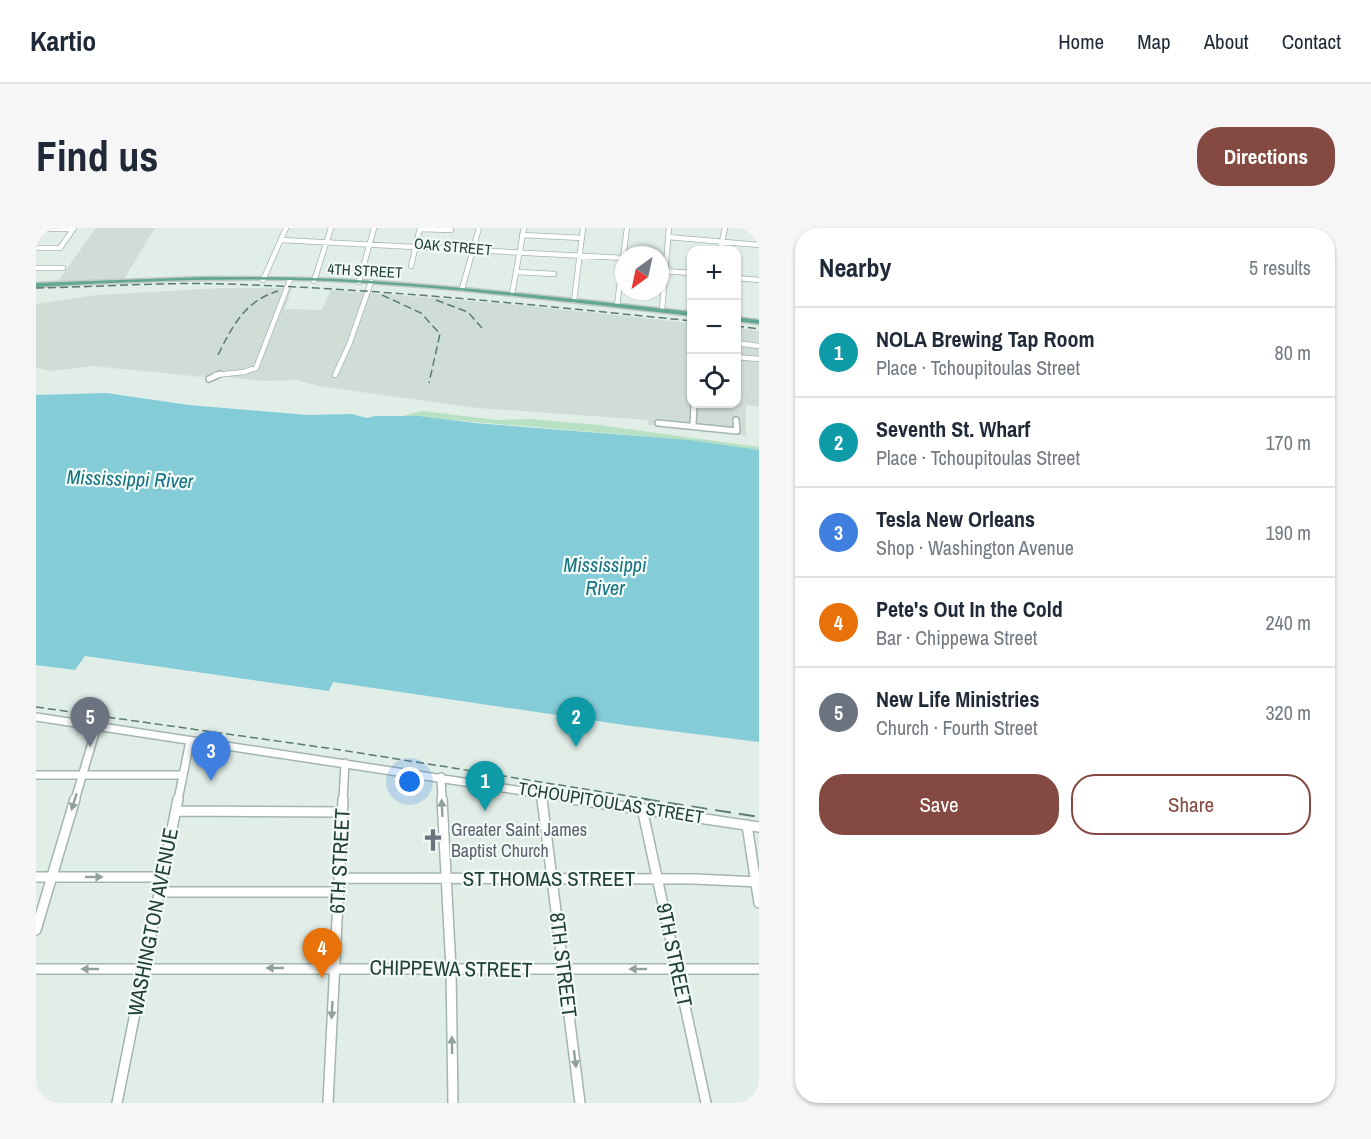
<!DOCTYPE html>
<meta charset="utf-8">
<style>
body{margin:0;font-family:"Archivo Narrow",sans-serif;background:#f6f6f7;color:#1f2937}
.controls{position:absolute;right:18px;top:18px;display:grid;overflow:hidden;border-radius:12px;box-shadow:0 2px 4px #0004}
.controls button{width:54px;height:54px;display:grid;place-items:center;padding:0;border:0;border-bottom:2px solid #e0e1e3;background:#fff;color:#1f2937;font:30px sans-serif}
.compass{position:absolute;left:579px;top:18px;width:54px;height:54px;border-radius:50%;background:#fff;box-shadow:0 2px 4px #0004;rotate:213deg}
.you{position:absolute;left:374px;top:554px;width:21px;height:21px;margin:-15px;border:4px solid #fff;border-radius:50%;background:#1a73e8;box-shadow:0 0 0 9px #1a73e833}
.badge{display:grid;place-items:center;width:39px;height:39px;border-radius:50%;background:#844a41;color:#fff;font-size:20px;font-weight:700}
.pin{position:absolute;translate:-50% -50px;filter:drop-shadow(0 2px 3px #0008)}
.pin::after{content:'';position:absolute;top:32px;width:21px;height:18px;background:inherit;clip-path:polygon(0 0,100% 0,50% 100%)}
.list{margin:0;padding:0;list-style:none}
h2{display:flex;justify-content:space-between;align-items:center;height:78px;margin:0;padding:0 24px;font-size:26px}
h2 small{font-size:20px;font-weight:400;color:#747a83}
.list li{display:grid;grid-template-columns:39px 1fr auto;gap:18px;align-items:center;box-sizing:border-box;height:90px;padding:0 24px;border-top:2px solid #e0e1e3}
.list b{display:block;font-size:22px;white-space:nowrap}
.list p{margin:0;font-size:20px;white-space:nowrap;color:#747a83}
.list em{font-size:20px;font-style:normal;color:#747a83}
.actions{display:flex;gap:12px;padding:18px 24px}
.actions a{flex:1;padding:14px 0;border:2px solid #844a41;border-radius:24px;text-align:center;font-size:21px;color:#844a41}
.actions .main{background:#844a41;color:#fff}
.icon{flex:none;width:33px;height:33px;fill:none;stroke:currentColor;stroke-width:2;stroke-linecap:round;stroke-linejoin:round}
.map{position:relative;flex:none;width:723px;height:875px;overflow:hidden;border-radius:24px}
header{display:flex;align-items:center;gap:36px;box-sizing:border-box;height:84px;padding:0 30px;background:#fff;border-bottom:2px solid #e0e1e3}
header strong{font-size:28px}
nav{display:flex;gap:33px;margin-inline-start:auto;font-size:21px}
.intro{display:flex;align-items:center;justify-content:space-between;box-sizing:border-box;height:144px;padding:0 36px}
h1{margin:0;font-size:42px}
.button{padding:15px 27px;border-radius:24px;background:#844a41;color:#fff;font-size:21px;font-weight:700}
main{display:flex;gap:36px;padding:0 36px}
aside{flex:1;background:#fff;border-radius:24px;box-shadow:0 2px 4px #0004}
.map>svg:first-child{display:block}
</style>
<header>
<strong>Kartio</strong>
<nav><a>Home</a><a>Map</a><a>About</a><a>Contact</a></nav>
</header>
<div class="intro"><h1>Find us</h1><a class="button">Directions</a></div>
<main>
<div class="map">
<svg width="723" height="875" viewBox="0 0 723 875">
<rect width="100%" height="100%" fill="#e1ede7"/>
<path fill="#cfddd6" d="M 60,0 L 119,0 L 88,51 L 22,53 Z
M 188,60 L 256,60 L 249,81 L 286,82 L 295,62 L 472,76 L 655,95 L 656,176 L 700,176 L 701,100 L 723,103 L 723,178 L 710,177 L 710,208 L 662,200 L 612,197 L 612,192 L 442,180 L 288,159 L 260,152 L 226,153 L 175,147 L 167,149 L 57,138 L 15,143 L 0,140 L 0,76 L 61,67 Z"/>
<path fill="#b8e0c2" d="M 386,183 L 461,192 L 495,191 L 563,197 L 723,219 L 723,222 L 594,207 L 366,188 Z"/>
<path fill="#84cdd8" d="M 70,165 L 153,177 L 272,187 L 316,186 L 331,190 L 339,188 L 382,188 L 438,195 L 653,212 L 723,222 L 723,514 L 588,497 L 297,454 L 293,463 L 49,428 L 39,442 L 0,437 L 0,167 Z"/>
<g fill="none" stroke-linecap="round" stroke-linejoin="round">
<g stroke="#a3b6ae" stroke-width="6">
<path id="minor-far3" d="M 0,1 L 37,1
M 384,1 L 415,2
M 486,7 L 546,10
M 632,9 L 723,17
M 245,12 L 588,30
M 0,20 L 24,20 L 38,0
M 684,22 L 689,0
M 375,38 L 384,0
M 0,40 L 27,40
M 628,43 L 656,45
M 481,44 L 518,46
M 700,50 L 723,52
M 227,52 L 250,0
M 278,53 L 295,0
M 323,54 L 338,0
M 426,61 L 443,0
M 476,66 L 488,0
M 538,73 L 547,0
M 581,77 L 591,0
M 626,82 L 633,0
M 700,115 L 723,118
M 700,129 L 723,131
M 179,147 L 208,144 L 220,140 L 254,52
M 299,147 L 313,117 L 335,54"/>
</g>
<g stroke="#a3b6ae" stroke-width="8">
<path id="minor-far2" d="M 173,151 L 184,146
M 622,195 L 701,203 L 700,192
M 657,197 L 658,176"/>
</g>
<g stroke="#a3b6ae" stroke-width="10">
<path id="minor-far1" d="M 0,489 L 546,572
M 0,547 L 147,547
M 405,549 L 406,572
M 505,564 L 506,572
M 39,572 L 61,498
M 142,572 L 154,513
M 307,572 L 309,535"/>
</g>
<g stroke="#a3b6ae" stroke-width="12">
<path id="minor" d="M 406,571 L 415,741 L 417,875
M 506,571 L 544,875
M 536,571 L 723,599
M 606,580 L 670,875
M 140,583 L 307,584
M 711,597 L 723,675
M 0,649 L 126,649
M 304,650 L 659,651 L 723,654
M 123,664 L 303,664
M 0,702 L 39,571
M 0,741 L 723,741
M 81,875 L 142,571
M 292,875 L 307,571"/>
</g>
<g stroke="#c1cac7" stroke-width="3">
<path id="major" d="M 168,49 C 224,49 280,49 337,53 C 443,60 549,72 656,84 L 656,88 C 535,74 415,59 295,53 C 196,49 98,53 0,59 L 0,55 Z
M 700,89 L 723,92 L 723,96 L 700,93 Z"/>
</g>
<use href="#minor-far3" stroke="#fff" stroke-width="4.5"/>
<use href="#minor-far2" stroke="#fff" stroke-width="5"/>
<use href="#minor-far1" stroke="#fff" stroke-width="7"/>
<use href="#minor" stroke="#fff" stroke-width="9"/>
<use href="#major" fill="#62a793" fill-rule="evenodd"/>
<path stroke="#5a7b71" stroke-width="1.5" stroke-dasharray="8 4" stroke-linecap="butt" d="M 0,60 C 63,59 127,54 190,56 C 346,61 501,77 656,93
M 346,67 L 385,85 L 404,106 L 393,155
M 400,72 L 432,84 L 446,100
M 700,98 L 723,101
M 182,127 C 197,97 209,73 242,63
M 0,479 L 305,522 L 617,572"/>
<path stroke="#5a7b71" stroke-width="2" stroke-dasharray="16 8" stroke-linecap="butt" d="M 608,571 L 723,589"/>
</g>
<defs><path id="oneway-solid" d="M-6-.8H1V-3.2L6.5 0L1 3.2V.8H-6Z" transform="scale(1.5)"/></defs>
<g fill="#90a09a">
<use href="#oneway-solid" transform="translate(38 574) rotate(107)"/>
<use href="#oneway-solid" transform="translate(406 580) rotate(-93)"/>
<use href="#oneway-solid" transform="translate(58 649)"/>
<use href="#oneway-solid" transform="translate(239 740) rotate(180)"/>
<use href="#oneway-solid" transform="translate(54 741) rotate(180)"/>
<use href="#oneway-solid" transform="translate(602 741) rotate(180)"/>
<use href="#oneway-solid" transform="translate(296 782) rotate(93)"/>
<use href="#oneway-solid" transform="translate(416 817) rotate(-91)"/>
<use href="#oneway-solid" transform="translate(539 831) rotate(83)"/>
</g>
<defs>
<g id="church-bare" transform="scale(1.8)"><path d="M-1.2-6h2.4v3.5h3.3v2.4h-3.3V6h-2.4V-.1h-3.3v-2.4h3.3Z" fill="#6b7280" stroke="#f2f9f6" stroke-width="2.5" paint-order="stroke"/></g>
</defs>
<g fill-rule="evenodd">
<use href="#church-bare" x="397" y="612"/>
</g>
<g text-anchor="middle" stroke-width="4.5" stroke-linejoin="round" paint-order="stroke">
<g font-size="15" fill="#204036" stroke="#f2f9f6">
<text transform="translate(417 19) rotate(5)" y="5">OAK STREET</text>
<text transform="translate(329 43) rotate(3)" y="5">4TH STREET</text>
</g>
<g font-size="18" fill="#204036" stroke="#f2f9f6">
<text transform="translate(575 575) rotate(9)" y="6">TCHOUPITOULAS STREET</text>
</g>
<g font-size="18" fill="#5b616d" stroke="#f2f9f6" text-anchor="start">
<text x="415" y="608">Greater Saint James<tspan x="415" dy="21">Baptist Church</tspan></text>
</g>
<g font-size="20" font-style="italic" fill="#147382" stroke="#f2f9f6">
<text transform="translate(94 251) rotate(2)" y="7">Mississippi River</text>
<text x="569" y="344">Mississippi<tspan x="569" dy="23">River</tspan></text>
</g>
<g font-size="21" fill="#204036" stroke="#f2f9f6">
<text transform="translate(304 633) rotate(-87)" y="7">6TH STREET</text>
<text x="513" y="658">ST THOMAS STREET</text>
<text transform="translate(117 694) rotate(-79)" y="7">WASHINGTON AVENUE</text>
<text transform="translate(638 727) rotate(78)" y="7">9TH STREET</text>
<text transform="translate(527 737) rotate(83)" y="7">8TH STREET</text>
<text transform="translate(415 741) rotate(1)" y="7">CHIPPEWA STREET</text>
</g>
</g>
</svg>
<div class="controls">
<button>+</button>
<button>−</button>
<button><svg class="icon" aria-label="locate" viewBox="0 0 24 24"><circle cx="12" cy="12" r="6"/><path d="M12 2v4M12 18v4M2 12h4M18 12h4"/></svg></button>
</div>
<svg class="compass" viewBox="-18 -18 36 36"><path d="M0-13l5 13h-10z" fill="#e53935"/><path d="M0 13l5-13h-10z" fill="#747a83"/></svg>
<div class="you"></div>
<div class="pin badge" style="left:449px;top:583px;background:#0f9aa8">1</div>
<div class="pin badge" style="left:540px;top:519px;background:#0f9aa8">2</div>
<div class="pin badge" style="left:175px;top:553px;background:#3f7fe0">3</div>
<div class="pin badge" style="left:286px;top:750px;background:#e8710a">4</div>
<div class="pin badge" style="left:54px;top:519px;background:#6b7280">5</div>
</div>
<aside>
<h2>Nearby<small>5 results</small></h2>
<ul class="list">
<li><span class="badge" style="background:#0f9aa8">1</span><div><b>NOLA Brewing Tap Room</b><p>Place · Tchoupitoulas Street</p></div><em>80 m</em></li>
<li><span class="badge" style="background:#0f9aa8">2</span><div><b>Seventh St. Wharf</b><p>Place · Tchoupitoulas Street</p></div><em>170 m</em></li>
<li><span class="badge" style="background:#3f7fe0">3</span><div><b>Tesla New Orleans</b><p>Shop · Washington Avenue</p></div><em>190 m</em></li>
<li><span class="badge" style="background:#e8710a">4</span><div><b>Pete's Out In the Cold</b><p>Bar · Chippewa Street</p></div><em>240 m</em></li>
<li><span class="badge" style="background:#6b7280">5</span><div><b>New Life Ministries</b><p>Church · Fourth Street</p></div><em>320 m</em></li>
</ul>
<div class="actions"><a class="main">Save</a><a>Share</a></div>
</aside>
</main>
